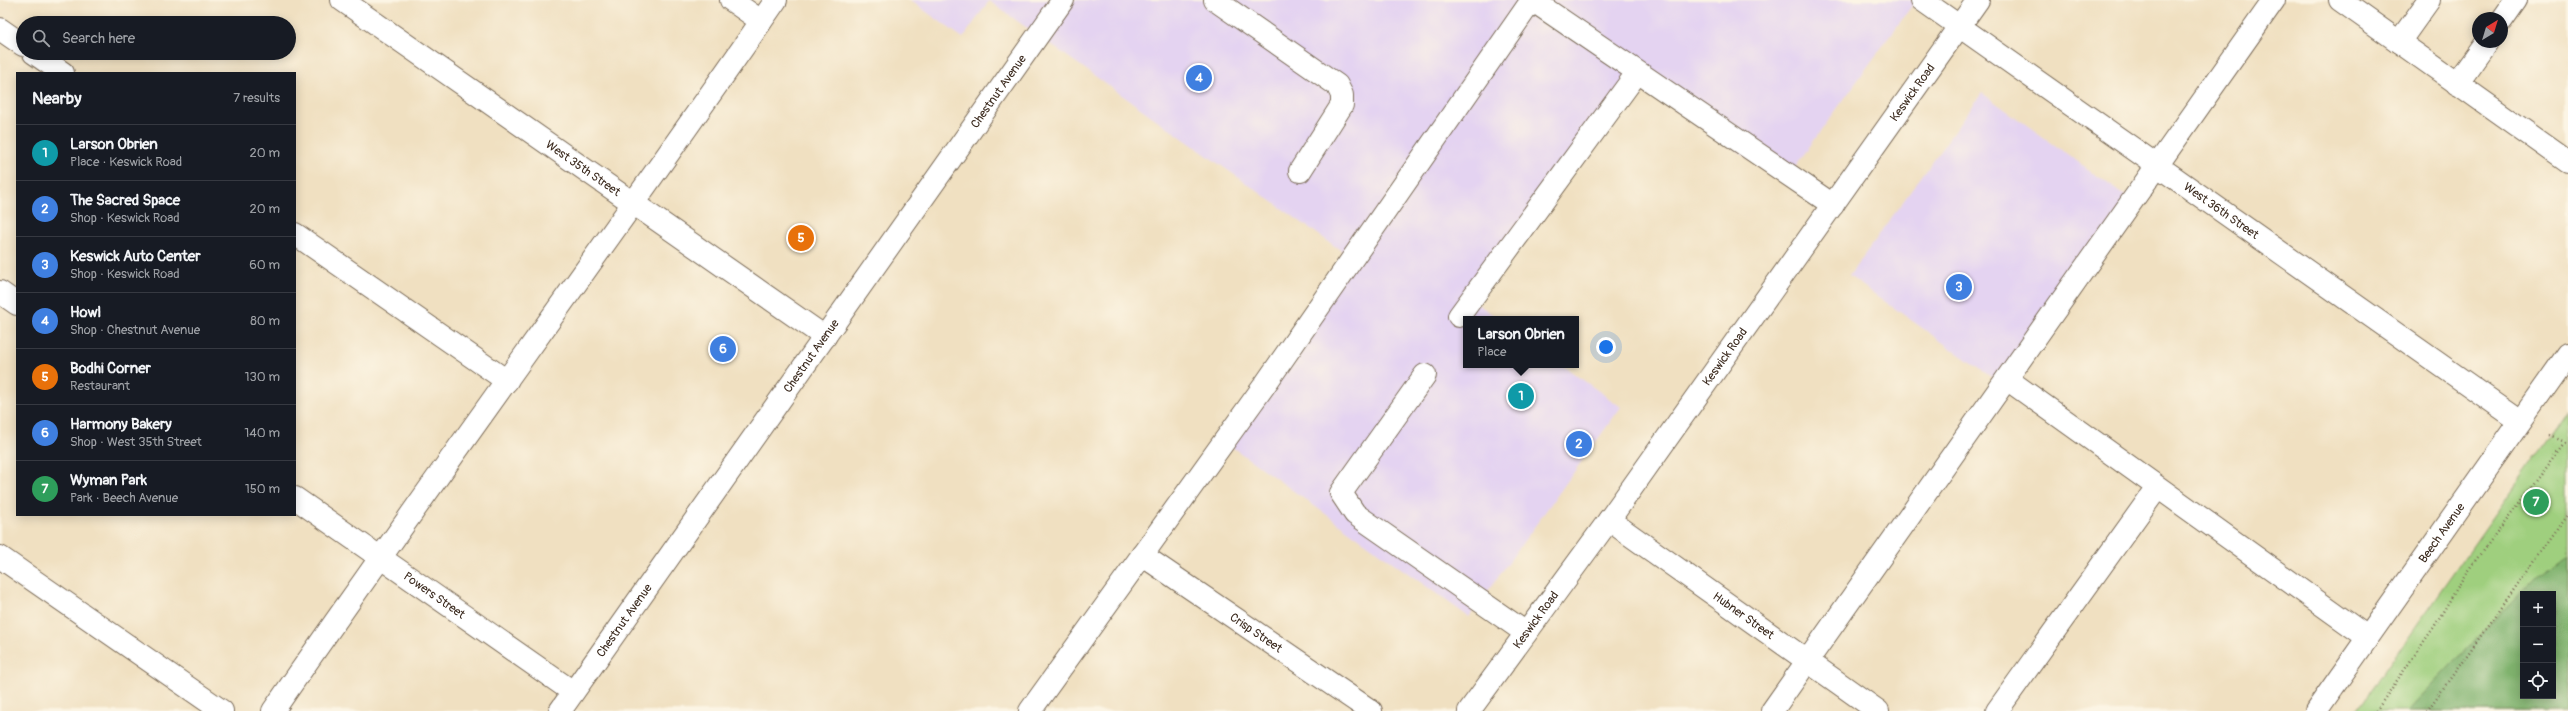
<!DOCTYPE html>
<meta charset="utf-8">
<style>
body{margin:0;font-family:Pangolin,sans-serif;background:#242831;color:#f1f3f6}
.controls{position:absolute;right:12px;bottom:12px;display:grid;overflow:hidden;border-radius:0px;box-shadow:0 2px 10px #0003}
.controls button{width:36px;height:36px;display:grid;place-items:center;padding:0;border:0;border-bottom:1px solid #363941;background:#171b24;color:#f1f3f6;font:20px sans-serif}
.compass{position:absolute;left:2472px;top:12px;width:36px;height:36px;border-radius:50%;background:#171b24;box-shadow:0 2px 10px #0003;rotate:38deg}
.you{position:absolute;left:1606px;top:347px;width:14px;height:14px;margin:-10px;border:3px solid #fff;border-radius:50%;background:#1a73e8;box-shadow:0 0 0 6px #1a73e833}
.badge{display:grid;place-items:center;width:26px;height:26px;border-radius:50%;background:#d690ce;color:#fff;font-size:13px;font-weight:700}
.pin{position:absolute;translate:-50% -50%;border:2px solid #fff;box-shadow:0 1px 4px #0006}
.popup{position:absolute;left:1463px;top:316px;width:116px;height:52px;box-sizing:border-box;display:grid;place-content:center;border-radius:0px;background:#171b24;filter:drop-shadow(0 1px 3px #0005);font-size:13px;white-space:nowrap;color:#9ea1a6}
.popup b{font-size:15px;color:#f1f3f6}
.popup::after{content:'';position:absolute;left:50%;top:100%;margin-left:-8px;border:8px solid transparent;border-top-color:#171b24}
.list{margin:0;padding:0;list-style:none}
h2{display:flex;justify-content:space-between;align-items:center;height:52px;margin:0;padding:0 16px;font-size:17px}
h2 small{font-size:13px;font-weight:400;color:#9ea1a6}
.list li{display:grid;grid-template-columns:26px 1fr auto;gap:12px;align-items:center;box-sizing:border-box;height:56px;padding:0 16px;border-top:1px solid #363941}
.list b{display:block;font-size:15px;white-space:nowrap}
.list p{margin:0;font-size:13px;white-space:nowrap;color:#9ea1a6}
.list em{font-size:13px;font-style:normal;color:#9ea1a6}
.icon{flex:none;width:22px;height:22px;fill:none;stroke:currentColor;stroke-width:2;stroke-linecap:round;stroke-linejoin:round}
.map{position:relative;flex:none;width:2568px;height:711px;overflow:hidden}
.search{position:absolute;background:#171b24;box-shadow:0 2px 10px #0003;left:16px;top:16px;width:280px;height:44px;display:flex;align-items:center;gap:10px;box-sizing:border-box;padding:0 14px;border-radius:22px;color:#9ea1a6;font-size:15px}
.panel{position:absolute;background:#171b24;box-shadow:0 2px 10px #0003;left:16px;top:72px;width:280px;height:444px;border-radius:0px}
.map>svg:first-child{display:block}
</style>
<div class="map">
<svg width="2568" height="711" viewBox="0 0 2568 711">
<rect width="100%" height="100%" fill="#fcf5e5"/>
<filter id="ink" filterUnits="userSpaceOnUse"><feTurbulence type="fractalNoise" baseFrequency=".025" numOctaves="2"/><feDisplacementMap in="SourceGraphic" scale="8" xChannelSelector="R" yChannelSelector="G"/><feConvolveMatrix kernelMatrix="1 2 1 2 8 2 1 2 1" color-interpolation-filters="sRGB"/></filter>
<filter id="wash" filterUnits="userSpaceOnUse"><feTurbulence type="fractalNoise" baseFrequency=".012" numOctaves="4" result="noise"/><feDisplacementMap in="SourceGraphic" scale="16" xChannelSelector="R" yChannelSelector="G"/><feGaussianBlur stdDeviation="0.9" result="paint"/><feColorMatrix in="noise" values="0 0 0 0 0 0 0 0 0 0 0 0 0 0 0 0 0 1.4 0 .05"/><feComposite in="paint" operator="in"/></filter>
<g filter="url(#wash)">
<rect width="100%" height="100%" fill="#f0e0c1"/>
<path fill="#e4d3f1" d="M 910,0 L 1916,0 L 1783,183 L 1633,76 L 1472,300 L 1499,319 L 1466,319 L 1466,365 L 1562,365 L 1621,407 L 1469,617 L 1221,439 L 1346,254 L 989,1 L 963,38 Z
M 1982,93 L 2134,202 L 2001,384 L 1849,276 Z"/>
<path fill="#9fcf7e" stroke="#6d7c4e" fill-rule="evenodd" d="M 2568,411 L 2568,711 L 2356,711 ZM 2523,594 L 2553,594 L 2553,696 L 2523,696 Z"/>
<path fill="#7fb26d" stroke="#5d6e46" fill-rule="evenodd" d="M 2568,553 L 2568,711 L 2407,711 L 2538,574 ZM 2523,594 L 2553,594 L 2553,696 L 2523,696 Z"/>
</g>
<g filter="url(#ink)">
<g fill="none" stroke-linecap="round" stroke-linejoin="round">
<g stroke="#7a6a57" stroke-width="24">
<g id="minor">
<path id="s1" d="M 342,0 L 825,337"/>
<path d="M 731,0 L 761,21"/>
<path d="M 1215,0 L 1337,85 L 1342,95 L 1342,105 L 1300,171"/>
<path d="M 1532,0 L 1833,205"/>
<path id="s2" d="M 1922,0 L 2520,421"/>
<path d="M 2340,0 L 2568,162"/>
<path d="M 2502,20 L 2516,0"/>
<path d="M 0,29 L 23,45"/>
<path d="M 2399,42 L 2429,0"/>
<path d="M 34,53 L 63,73"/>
<path d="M 2457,84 L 2487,42"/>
<path d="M 295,234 L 507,381"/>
<path d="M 0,292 L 17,304"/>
<path d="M 1459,316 L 1637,73"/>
<path d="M 1425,375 L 1341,493 L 1355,514 L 1526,633"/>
<path d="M 2007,379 L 2367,637"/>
<path id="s3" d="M 295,498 L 573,692"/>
<path id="s4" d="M 1609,520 L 1878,711"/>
<path id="s5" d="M 1142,555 L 1371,711"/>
<path d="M 0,557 L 222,711"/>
<path d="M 273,711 C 438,472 611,239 776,0"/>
<path id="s6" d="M 560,711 L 1063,0"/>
<path d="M 1030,711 L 1264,386 L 1532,0"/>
<path id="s7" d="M 1469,711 L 1609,520 L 1978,0"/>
<path d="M 1772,711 L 2274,0"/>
<path d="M 1997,711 L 2157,488"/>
<path id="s8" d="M 2316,711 L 2568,354"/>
</g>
</g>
<path stroke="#7a6a57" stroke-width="2.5" stroke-dasharray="1 3" stroke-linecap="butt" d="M 2550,436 L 2568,443
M 2376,711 L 2434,627 L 2466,573 L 2564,443
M 2427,711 L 2568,514"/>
<use href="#minor" stroke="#fff" stroke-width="22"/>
</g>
</g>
<g text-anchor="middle" stroke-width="4" stroke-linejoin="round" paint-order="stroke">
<g font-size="12" fill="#3b2a1e" stroke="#fcf5e5">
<text dy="4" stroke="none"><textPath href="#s6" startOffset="759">Chestnut Avenue</textPath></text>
<text dy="4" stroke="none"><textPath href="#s7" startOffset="761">Keswick Road</textPath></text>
<text dy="4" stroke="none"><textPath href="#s1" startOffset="294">West 35th Street</textPath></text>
<text dy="4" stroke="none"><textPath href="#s2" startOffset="366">West 36th Street</textPath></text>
<text dy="4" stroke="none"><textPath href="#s6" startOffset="435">Chestnut Avenue</textPath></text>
<text dy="4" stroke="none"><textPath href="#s7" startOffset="437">Keswick Road</textPath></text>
<text dy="4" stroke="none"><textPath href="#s8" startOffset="218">Beech Avenue</textPath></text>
<text dy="4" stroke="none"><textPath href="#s3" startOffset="170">Powers Street</textPath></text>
<text dy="4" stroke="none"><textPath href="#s4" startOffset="165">Hubner Street</textPath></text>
<text dy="4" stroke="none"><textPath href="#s6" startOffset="111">Chestnut Avenue</textPath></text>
<text dy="4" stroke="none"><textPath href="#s7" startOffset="113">Keswick Road</textPath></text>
<text dy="4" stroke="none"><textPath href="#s5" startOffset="138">Crisp Street</textPath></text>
</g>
</g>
</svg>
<div class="controls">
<button>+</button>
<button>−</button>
<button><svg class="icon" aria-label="locate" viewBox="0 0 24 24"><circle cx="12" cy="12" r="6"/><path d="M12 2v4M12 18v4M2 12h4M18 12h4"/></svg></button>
</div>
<svg class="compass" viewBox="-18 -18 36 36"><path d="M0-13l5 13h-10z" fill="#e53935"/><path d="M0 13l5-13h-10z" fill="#9ea1a6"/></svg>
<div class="you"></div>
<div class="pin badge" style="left:1521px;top:396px;background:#0f9aa8">1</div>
<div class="popup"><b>Larson Obrien</b>Place</div>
<div class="pin badge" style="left:1579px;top:444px;background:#3f7fe0">2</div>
<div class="pin badge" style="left:1959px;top:287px;background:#3f7fe0">3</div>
<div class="pin badge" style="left:1199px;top:78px;background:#3f7fe0">4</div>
<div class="pin badge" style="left:801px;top:238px;background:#e8710a">5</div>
<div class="pin badge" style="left:723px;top:349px;background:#3f7fe0">6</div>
<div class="pin badge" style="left:2536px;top:502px;background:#2e9e5b">7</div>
<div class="search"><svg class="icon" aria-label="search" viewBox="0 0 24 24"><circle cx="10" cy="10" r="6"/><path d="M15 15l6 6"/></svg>Search here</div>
<section class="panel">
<h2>Nearby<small>7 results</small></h2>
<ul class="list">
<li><span class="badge" style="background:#0f9aa8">1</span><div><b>Larson Obrien</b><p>Place · Keswick Road</p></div><em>20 m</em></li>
<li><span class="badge" style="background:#3f7fe0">2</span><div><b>The Sacred Space</b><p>Shop · Keswick Road</p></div><em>20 m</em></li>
<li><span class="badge" style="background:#3f7fe0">3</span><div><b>Keswick Auto Center</b><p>Shop · Keswick Road</p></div><em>60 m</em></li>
<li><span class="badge" style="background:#3f7fe0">4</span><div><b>Howl</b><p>Shop · Chestnut Avenue</p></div><em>80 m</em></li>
<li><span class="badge" style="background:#e8710a">5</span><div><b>Bodhi Corner</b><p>Restaurant</p></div><em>130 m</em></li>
<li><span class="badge" style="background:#3f7fe0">6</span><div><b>Harmony Bakery</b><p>Shop · West 35th Street</p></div><em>140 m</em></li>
<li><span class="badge" style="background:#2e9e5b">7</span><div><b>Wyman Park</b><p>Park · Beech Avenue</p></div><em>150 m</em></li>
</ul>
</section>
</div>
